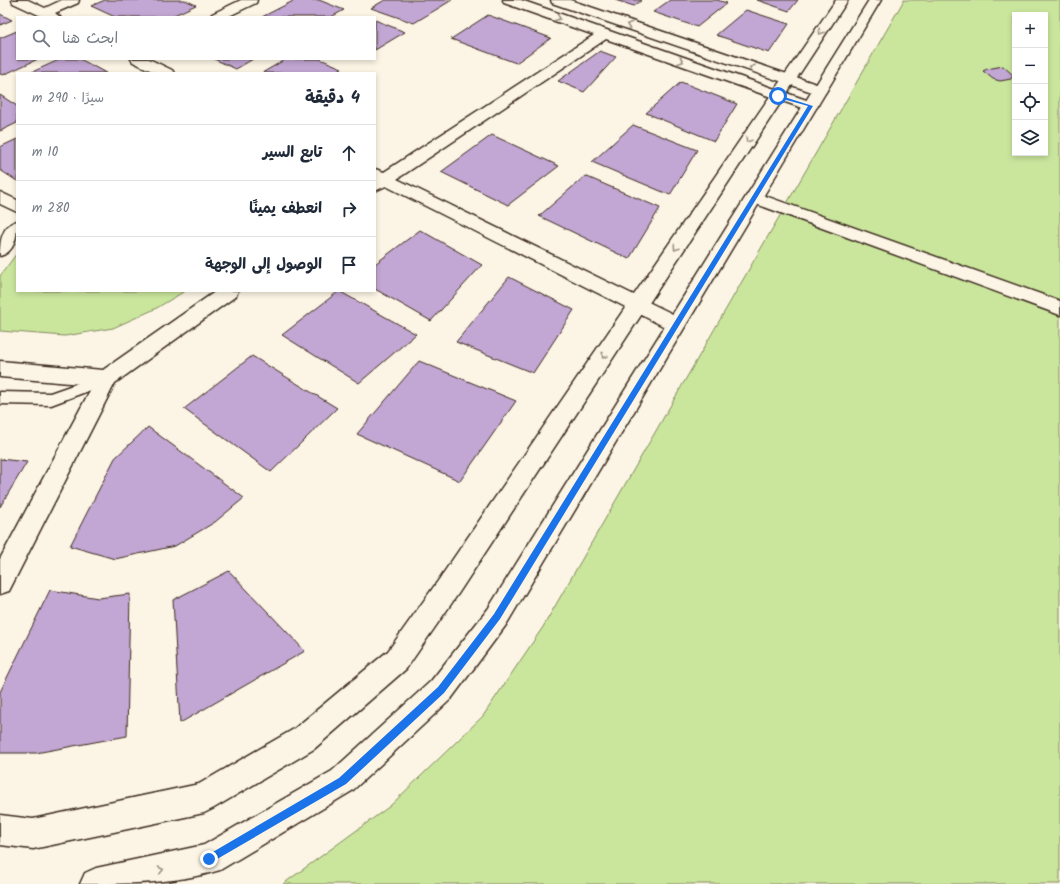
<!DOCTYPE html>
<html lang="ar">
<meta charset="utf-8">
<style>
body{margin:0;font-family:Kalam,"Playpen Sans Arabic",sans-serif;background:#f6f6f7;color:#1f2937;direction:rtl}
.controls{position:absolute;right:12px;top:12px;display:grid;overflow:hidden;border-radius:0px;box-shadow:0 2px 6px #0003}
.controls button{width:36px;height:36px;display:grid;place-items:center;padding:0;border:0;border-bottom:1px solid #e0e1e3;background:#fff;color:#1f2937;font:20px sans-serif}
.stop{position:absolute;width:12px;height:12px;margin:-9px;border:3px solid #1a73e8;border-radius:50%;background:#fff}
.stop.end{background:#1a73e8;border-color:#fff;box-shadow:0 1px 4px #0008}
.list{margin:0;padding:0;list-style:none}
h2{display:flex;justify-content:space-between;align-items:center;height:52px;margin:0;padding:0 16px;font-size:17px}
h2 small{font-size:13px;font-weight:400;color:#747a83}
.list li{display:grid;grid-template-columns:26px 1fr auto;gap:12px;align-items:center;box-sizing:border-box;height:56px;padding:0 16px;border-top:1px solid #e0e1e3}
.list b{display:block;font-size:15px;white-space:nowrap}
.list em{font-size:13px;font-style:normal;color:#747a83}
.icon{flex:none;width:22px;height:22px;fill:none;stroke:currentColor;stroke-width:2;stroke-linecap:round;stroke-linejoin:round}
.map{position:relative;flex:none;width:1060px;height:884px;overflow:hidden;direction:ltr}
.search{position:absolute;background:#fff;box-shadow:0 2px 6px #0003;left:16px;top:16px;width:360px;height:44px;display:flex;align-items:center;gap:10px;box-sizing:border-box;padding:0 14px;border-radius:0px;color:#747a83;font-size:15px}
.panel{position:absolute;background:#fff;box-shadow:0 2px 6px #0003;left:16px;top:72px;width:360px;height:220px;border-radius:0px;direction:rtl}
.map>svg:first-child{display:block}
</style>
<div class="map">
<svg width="1060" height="884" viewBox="0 0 1060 884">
<rect width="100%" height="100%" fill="#fcf5e5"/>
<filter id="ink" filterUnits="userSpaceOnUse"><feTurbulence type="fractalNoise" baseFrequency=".025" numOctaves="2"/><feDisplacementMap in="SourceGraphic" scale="8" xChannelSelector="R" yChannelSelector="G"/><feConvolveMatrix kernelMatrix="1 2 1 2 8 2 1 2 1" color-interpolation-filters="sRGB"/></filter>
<g filter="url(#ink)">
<path fill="#cae69d" stroke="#82885e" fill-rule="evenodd" d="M 904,0 L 1060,0 L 1060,884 L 283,884 L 390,806 L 483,716 L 543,627 ZM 1015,15 L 1045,15 L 1045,153 L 1015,153 Z
M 17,253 L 17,291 L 185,291 L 155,309 L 113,328 L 65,336 L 0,331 L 0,276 Z"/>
<path fill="#c2a6d3" stroke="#3b2a1e" d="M 105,0 L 185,0 L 196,5 L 170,17 L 115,17 L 91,6 Z
M 295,0 L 319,0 L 344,10 L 331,17 L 262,17 Z
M 385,0 L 452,0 L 414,23 L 371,8 Z
M 615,0 L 642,0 L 634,6 Z
M 670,0 L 717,0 L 727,3 L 697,27 L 653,12 Z
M 757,0 L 798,0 L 789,11 Z
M 746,10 L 789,24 L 769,53 L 716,35 Z
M 0,14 L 12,20 L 0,25 Z
M 488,15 L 551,38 L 516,63 L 451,39 Z
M 375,20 L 405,32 L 375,50 Z
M 17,31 L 17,59 L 38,59 L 3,75 L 0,74 L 0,38 Z
M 600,51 L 616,57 L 584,92 L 558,81 Z
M 61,59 L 80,59 L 106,73 L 30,73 Z
M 214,59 L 253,59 L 236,69 Z
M 286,59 L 320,59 L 342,68 L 333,73 L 262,73 Z
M 1003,66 L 1013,75 L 1011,79 L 1000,81 L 993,79 L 983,71 L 987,69 Z
M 681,82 L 737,104 L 714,141 L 646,113 Z
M 0,95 L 17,106 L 17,123 L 0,131 Z
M 633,125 L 697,150 L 670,195 L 592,162 Z
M 492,135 L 559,166 L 508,205 L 441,172 Z
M 17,139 L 17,181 L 0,170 L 0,147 Z
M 585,176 L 660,208 L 629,259 L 539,216 Z
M 420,230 L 482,265 L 431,321 L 375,289 L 375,264 Z
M 509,277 L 574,310 L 533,373 L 456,342 Z
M 339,291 L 416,334 L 359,383 L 282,335 Z
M 252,356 L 337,408 L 271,472 L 184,409 Z
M 419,361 L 516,401 L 460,481 L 357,434 Z
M 148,427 L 244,498 L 215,522 L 175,546 L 115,559 L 70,546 L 115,458 Z
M 0,459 L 27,462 L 0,507 Z
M 229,571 L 305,651 L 180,723 L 173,600 Z
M 50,590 L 98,598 L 130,594 L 127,736 L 36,753 L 0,753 L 0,692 Z"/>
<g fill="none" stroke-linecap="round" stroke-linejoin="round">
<g stroke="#3b2a1e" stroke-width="3">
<path id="lane" d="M 107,373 L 112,374 L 114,378 L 112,382 L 51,405 L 0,404 L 0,392 L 50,393 Z"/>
</g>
<g stroke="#3b2a1e" stroke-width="3">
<path id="street" d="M 12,0 L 28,0 L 45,8 L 62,0 L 79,0 L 78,3 L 55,13 L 60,17 L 43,17 L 13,3 Z
M 241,0 L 257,0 L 256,3 L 227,17 L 210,17 L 212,14 Z
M 503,0 L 521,0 L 815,103 L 818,106 L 815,109 L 805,109 L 606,39 L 397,179 L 683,319 L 686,324 L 683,329 L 676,331 L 669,329 L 386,186 L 375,191 L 375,169 L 384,172 L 594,35 L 504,3 Z
M 551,0 L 570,0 L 825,87 L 827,90 L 825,93 L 815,93 L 552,3 Z
M 131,59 L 149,59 L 172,70 L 174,73 L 156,73 L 133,62 Z
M 0,192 L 17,200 L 17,212 L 0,204 Z
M 754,192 L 1060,301 L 1060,315 L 748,201 L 746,197 L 748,193 Z
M 17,221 C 17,235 16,252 0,256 C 0,242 1,226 17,221 Z
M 216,291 L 238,291 L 236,296 L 115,383 L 9,591 L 0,594 L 0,559 L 93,385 L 0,377 L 0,361 L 103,370 Z"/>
</g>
<g stroke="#3b2a1e" stroke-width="3">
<path id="secondary" d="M 836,0 L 848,0 L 458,594 L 406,669 L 314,749 L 214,808 L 204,813 L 33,849 L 0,845 L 0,815 L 33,819 L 199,784 L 294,729 L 388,651 L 440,578 Z
M 869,0 L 881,0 L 506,625 L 451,699 L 352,791 L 220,870 C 175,884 127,884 80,884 L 85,873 L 96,868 L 204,845 L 332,771 L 431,681 L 488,609 Z"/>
</g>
<use href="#lane" fill="#fcf5e5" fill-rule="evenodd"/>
<use href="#street" fill="#fcf5e5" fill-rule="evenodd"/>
<use href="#secondary" fill="#fcf5e5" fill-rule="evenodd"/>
</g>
<defs><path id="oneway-chevron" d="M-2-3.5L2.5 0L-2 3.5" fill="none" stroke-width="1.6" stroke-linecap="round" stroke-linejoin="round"/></defs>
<g stroke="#9c9082">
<use href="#oneway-chevron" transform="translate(558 18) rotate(20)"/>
<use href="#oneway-chevron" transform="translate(629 25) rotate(-161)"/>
<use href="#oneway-chevron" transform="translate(821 32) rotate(124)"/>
<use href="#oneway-chevron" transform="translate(681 61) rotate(20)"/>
<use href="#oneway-chevron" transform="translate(752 68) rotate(-161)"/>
<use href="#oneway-chevron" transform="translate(748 140) rotate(124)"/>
<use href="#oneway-chevron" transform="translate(676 248) rotate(124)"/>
<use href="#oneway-chevron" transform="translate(604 356) rotate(124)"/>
<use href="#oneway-chevron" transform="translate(161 870) rotate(-12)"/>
</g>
</g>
<path fill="#1a73e8" d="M 778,95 L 813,106 L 500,619 L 444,693 L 346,784 L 212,862 L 206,862 L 206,856 L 339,778 L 438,687 L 494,614 L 808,106 L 776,97 Z"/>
</svg>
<div class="controls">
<button>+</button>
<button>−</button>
<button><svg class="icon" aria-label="locate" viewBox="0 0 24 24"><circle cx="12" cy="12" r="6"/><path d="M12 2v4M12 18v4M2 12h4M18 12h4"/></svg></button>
<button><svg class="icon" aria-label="layers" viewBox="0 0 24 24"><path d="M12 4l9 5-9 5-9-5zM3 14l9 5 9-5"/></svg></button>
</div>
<div class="stop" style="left:778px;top:96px"></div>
<div class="stop end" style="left:209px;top:859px"></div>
<div class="search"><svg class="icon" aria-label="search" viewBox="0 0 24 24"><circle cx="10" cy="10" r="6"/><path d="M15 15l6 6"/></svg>ابحث هنا</div>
<section class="panel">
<h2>4 دقيقة<small>سيرًا · 290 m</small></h2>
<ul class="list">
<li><svg class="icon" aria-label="ahead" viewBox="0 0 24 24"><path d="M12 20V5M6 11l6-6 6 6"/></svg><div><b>تابع السير</b></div><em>10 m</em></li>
<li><svg class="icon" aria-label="right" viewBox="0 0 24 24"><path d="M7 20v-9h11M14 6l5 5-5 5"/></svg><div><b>انعطف يمينًا</b></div><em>280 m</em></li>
<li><svg class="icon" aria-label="arrive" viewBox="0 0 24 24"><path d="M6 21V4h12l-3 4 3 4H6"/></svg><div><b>الوصول إلى الوجهة</b></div></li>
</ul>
</section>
</div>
